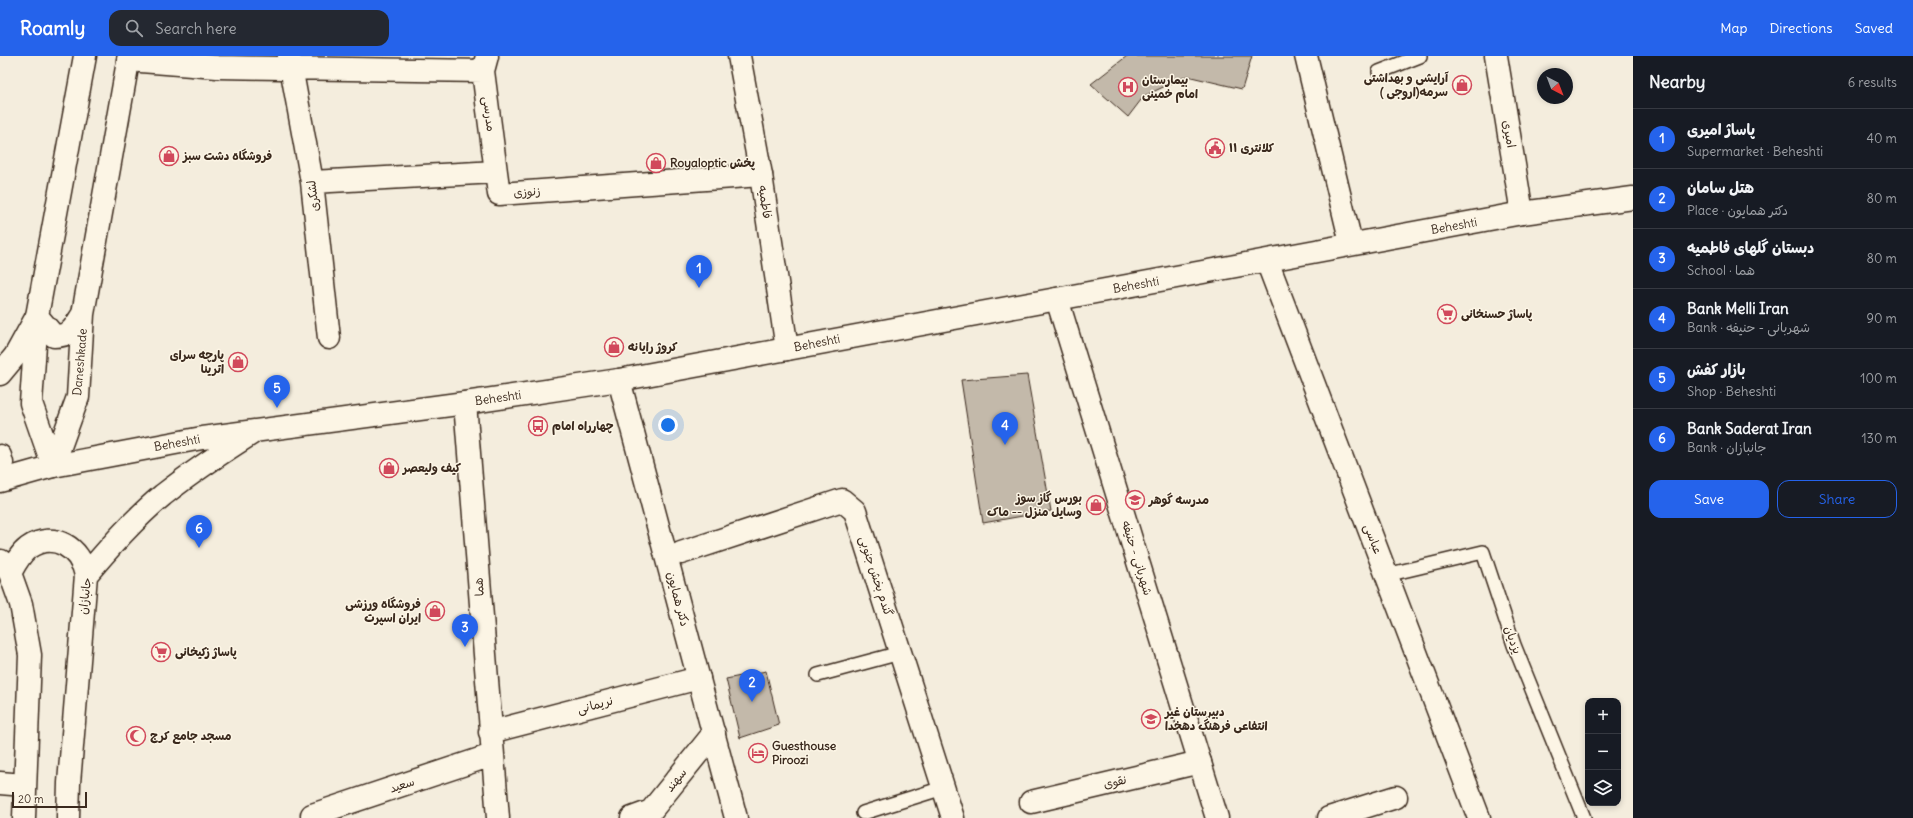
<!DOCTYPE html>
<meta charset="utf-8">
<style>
body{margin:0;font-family:Delius,"Playpen Sans Arabic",sans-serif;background:#242831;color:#f1f3f6}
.controls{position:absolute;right:12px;bottom:12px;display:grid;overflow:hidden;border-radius:8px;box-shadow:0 2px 6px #0003}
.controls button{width:36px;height:36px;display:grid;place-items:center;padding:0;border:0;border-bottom:1px solid #363941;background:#171b24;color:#f1f3f6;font:20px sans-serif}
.compass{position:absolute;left:1537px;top:12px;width:36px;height:36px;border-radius:50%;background:#171b24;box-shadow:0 2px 6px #0003;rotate:138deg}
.scale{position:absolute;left:12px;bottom:10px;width:75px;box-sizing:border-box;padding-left:4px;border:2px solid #3b2a1e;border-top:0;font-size:11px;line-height:14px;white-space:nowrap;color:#3b2a1e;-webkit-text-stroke:3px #fcf5e5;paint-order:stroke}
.you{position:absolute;left:668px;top:369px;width:14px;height:14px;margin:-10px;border:3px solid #fff;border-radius:50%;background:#1a73e8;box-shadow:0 0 0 6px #1a73e833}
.badge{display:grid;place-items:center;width:26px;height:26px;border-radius:50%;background:#2563eb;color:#fff;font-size:13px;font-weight:700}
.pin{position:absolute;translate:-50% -33px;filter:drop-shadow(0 1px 2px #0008)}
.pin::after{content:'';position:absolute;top:21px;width:14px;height:12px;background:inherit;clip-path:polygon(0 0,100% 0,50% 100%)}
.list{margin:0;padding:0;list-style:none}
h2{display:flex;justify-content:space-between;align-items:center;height:52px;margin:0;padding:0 16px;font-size:17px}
h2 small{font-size:13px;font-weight:400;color:#9ea1a6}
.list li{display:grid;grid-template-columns:26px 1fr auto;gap:12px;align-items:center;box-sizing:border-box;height:60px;padding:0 16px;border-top:1px solid #363941}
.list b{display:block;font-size:15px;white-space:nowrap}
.list p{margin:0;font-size:13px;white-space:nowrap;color:#9ea1a6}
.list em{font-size:13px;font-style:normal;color:#9ea1a6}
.actions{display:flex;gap:8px;padding:12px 16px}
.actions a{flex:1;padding:9px 0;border:1px solid #2563eb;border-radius:12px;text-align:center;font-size:14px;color:#2563eb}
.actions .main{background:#2563eb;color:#fff}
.icon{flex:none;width:22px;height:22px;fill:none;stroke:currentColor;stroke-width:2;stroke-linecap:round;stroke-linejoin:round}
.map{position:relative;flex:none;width:1633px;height:762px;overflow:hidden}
header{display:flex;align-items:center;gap:24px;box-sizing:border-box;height:56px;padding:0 20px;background:#2563eb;color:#fff}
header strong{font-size:19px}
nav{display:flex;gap:22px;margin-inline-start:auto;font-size:14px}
.search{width:280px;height:36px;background:#242831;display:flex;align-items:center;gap:10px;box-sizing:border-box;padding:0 14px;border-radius:12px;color:#9ea1a6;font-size:15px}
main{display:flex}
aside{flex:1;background:#171b24}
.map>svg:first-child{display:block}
</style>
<header>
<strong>Roamly</strong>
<div class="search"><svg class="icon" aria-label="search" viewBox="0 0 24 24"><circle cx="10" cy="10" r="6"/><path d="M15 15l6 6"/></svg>Search here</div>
<nav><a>Map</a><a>Directions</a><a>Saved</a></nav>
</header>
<main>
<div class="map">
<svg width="1633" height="762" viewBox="0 0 1633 762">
<rect width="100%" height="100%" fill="#f4eddd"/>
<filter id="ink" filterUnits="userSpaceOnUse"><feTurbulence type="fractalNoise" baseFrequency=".025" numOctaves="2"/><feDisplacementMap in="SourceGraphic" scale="8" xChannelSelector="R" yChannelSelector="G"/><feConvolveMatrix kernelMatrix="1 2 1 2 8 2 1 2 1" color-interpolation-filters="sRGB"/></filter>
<g filter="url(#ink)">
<path fill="#c3b9aa" stroke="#3b2a1e" d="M 1127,0 L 1252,0 L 1242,33 L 1187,20 L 1144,40 L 1128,61 L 1091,28 Z
M 1027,319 L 1051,455 L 983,467 L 961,324 Z
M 766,615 L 779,669 L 740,682 L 726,623 Z"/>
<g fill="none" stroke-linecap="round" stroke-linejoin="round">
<g stroke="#3b2a1e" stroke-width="16">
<path id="service" d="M 1379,16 L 1420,0
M 1386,519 L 1483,496 L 1514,589 L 1584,762
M 818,619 L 900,597
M 863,757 L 943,732"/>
</g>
<g stroke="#3b2a1e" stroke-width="25">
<path id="minor" d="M 289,0 L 312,126 L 329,282
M 487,0 L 483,15 L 496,116
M 1306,0 L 1351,187
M 128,4 L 217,11 L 483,15
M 312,126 L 496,116 L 499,138 L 761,119
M 465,347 L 498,762
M 681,497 L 842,444 L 855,455 L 953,762
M 490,676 L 699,622
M 0,727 L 24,729
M 1031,746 L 1200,706
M 312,759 L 492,699
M 632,762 L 651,755 L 714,677
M 1329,762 L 1396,741"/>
</g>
<g stroke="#3b2a1e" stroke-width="25">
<path id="tertiary" d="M 739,0 L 761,119 L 787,293
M 1496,0 L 1522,157
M 1267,205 L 1479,762
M 619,324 L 736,762"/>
</g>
<g stroke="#3b2a1e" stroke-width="25">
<path id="secondary" d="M 1057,243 L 1217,762
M 37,260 L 54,280 C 72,280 74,271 83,258
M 53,410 L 31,347 L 37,260 L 85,0
M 53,410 L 78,341 L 83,258 L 129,0"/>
</g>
<g stroke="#3b2a1e" stroke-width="25">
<path id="primary" d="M 0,318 L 15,300 L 37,260
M 0,400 L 2,407 L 0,410
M 0,425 L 53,410 L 202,382 L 465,347 L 619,324 L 1522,157 L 1633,142
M 1,505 L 10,517 L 21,548 L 30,599 L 24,762
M 10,517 C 15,508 20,498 28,492 C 54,474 80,492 86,519 L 69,727 L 68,762
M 86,519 C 110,491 134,463 163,439 C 191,417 221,397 251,378"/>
</g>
<use href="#service" stroke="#fcf5e5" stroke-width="13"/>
<use href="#minor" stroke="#fcf5e5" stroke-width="22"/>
<use href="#tertiary" stroke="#fcf5e5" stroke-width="22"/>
<use href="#secondary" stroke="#fcf5e5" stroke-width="22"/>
<use href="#primary" stroke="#fcf5e5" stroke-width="22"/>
</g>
</g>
<defs>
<g id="shop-ring" transform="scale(1)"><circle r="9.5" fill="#fcf5e5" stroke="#d1495b" stroke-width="1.5"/><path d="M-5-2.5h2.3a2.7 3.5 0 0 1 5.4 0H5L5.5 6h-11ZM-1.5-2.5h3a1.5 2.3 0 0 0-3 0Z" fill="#d1495b"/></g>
<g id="hospital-ring" transform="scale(1)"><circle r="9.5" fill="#fcf5e5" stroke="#d1495b" stroke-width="1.5"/><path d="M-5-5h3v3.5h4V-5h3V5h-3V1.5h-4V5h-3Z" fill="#d1495b"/></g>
<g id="civic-ring" transform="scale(1)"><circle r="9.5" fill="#fcf5e5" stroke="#d1495b" stroke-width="1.5"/><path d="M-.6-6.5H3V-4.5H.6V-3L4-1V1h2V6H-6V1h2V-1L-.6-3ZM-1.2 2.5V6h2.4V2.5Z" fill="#d1495b"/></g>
<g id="supermarket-ring" transform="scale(1)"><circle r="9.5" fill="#fcf5e5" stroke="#d1495b" stroke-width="1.5"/><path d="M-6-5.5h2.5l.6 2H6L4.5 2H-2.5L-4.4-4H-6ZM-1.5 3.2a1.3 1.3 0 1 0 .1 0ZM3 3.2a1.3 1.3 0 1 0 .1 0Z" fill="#d1495b"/></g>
<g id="bus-ring" transform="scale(1)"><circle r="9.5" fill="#fcf5e5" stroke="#d1495b" stroke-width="1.5"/><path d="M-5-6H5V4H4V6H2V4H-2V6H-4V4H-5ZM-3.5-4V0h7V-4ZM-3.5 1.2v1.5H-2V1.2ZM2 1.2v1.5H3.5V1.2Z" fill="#d1495b"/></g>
<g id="school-ring" transform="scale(1)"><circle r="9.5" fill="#fcf5e5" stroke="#d1495b" stroke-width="1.5"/><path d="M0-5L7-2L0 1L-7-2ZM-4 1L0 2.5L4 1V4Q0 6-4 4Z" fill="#d1495b"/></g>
<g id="mosque-ring" transform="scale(1)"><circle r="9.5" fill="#fcf5e5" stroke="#d1495b" stroke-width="1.5"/><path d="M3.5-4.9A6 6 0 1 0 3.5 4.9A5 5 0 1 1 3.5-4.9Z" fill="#d1495b"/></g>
<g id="hotel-ring" transform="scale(1)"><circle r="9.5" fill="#fcf5e5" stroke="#d1495b" stroke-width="1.5"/><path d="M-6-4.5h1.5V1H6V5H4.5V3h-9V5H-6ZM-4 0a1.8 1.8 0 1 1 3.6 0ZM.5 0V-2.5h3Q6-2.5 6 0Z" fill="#d1495b"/></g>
</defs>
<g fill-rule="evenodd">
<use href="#shop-ring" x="1462" y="29"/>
<use href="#hospital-ring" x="1128" y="31"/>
<use href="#civic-ring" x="1215" y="92"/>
<use href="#shop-ring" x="169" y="100"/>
<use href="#shop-ring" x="656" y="107"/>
<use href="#supermarket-ring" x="1447" y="258"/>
<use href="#shop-ring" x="614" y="291"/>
<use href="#shop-ring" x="238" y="306"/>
<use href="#bus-ring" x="538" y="370"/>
<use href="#shop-ring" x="389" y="412"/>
<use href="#school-ring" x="1135" y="444"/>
<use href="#shop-ring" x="1096" y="449"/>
<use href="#shop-ring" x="435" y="555"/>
<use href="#supermarket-ring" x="161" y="596"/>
<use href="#school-ring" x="1151" y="663"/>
<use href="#mosque-ring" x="136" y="680"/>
<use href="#hotel-ring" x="758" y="697"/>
</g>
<g text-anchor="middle" stroke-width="3" stroke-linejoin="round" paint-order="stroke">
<g font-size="12" font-weight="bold" fill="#3b2a1e" stroke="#fcf5e5" text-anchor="start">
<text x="1448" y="26" text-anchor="end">آرایشی و بهداشتی<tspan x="1448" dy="14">سرمه(اروجی )</tspan></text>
<text x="1142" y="28">بیمارستان<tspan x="1142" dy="14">امام خمینی</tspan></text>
<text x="1229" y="96">کلانتری ۱۱</text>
<text x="183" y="104">فروشگاه دشت سبز</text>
<text x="670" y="111">Royaloptic پخش</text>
<text x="1461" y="262">پاساژ حسنخانی</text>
<text x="628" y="295">کروژ رایانه</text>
<text x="224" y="303" text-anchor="end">پارچه سرای<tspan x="224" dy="14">اترینا</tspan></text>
<text x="552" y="374">چهارراه امام</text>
<text x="403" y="416">کیف ولیعصر</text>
<text x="1082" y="446" text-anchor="end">بورس گاز سوز<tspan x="1082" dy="14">وسایل منزل -- ماک</tspan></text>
<text x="1149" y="448">مدرسه گوهر</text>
<text x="421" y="552" text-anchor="end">فروشگاه ورزشی<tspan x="421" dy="14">ایران اسپرت</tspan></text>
<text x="175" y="600">پاساژ زکیخانی</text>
<text x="1165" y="660">دبیرستان غیر<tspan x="1165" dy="14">انتفاعی فرهنگ دهخدا</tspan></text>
<text x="150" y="684">مسجد جامع کرج</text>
<text x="772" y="694">Guesthouse<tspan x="772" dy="14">Piroozi</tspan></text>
</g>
<g font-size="12" fill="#3b2a1e" stroke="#fcf5e5">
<text transform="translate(489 58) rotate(83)" y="4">مدرسی</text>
<text transform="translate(1509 78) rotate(80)" y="4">امیری</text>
<text transform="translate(527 136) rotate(-4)" y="4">زنوزی</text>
<text transform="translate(313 140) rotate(-97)" y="4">لشکری</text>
<text transform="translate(765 146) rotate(82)" y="4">فاطمیه</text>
<text transform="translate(1454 170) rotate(-10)" y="4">Beheshti</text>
<text transform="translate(1136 229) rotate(-10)" y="4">Beheshti</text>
<text transform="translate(817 287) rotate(-11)" y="4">Beheshti</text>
<text transform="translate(80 306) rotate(-85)" y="4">Daneshkade</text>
<text transform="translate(498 342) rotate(-8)" y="4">Beheshti</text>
<text transform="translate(177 387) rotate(-10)" y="4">Beheshti</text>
<text transform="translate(1373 483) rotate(69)" y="4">عباسی</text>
<text transform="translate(1137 502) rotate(73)" y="4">شهربانی - حنیفه</text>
<text transform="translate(876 520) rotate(72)" y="4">گندم بخش جنوبی</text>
<text transform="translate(479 531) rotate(-94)" y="4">هما</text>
<text transform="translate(85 540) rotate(-83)" y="4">جانبازان</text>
<text transform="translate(678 543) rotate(75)" y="4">دکتر همایون</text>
<text transform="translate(1513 584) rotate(70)" y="4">یزدیان</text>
<text transform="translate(595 649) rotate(-15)" y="4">نریمانی</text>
<text transform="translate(676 724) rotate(-51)" y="4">سهند</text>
<text transform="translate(1115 726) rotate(-13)" y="4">نقوی</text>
<text transform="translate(402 729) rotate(-18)" y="4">سعید</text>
</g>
</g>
</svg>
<div class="controls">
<button>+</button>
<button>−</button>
<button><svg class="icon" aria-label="layers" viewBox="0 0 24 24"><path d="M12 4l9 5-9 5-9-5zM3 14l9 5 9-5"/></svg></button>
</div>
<svg class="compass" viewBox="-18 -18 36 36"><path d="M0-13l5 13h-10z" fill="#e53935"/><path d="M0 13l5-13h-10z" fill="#9ea1a6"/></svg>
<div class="scale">20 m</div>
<div class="you"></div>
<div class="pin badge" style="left:699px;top:232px">1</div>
<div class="pin badge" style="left:752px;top:646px">2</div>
<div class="pin badge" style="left:465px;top:591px">3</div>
<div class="pin badge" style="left:1005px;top:389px">4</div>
<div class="pin badge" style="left:277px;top:352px">5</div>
<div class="pin badge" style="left:199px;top:492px">6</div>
</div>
<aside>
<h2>Nearby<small>6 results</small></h2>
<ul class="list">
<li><span class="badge">1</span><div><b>پاساژ امیری</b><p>Supermarket · Beheshti</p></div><em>40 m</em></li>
<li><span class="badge">2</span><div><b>هتل سامان</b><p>Place · دکتر همایون</p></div><em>80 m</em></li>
<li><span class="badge">3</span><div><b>دبستان گلهای فاطمیه</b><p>School · هما</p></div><em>80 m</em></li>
<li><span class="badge">4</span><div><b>Bank Melli Iran</b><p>Bank · شهربانی - حنیفه</p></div><em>90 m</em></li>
<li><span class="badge">5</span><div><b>بازار کفش</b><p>Shop · Beheshti</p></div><em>100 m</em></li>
<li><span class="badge">6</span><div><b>Bank Saderat Iran</b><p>Bank · جانبازان</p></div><em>130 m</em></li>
</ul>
<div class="actions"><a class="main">Save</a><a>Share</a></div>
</aside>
</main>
